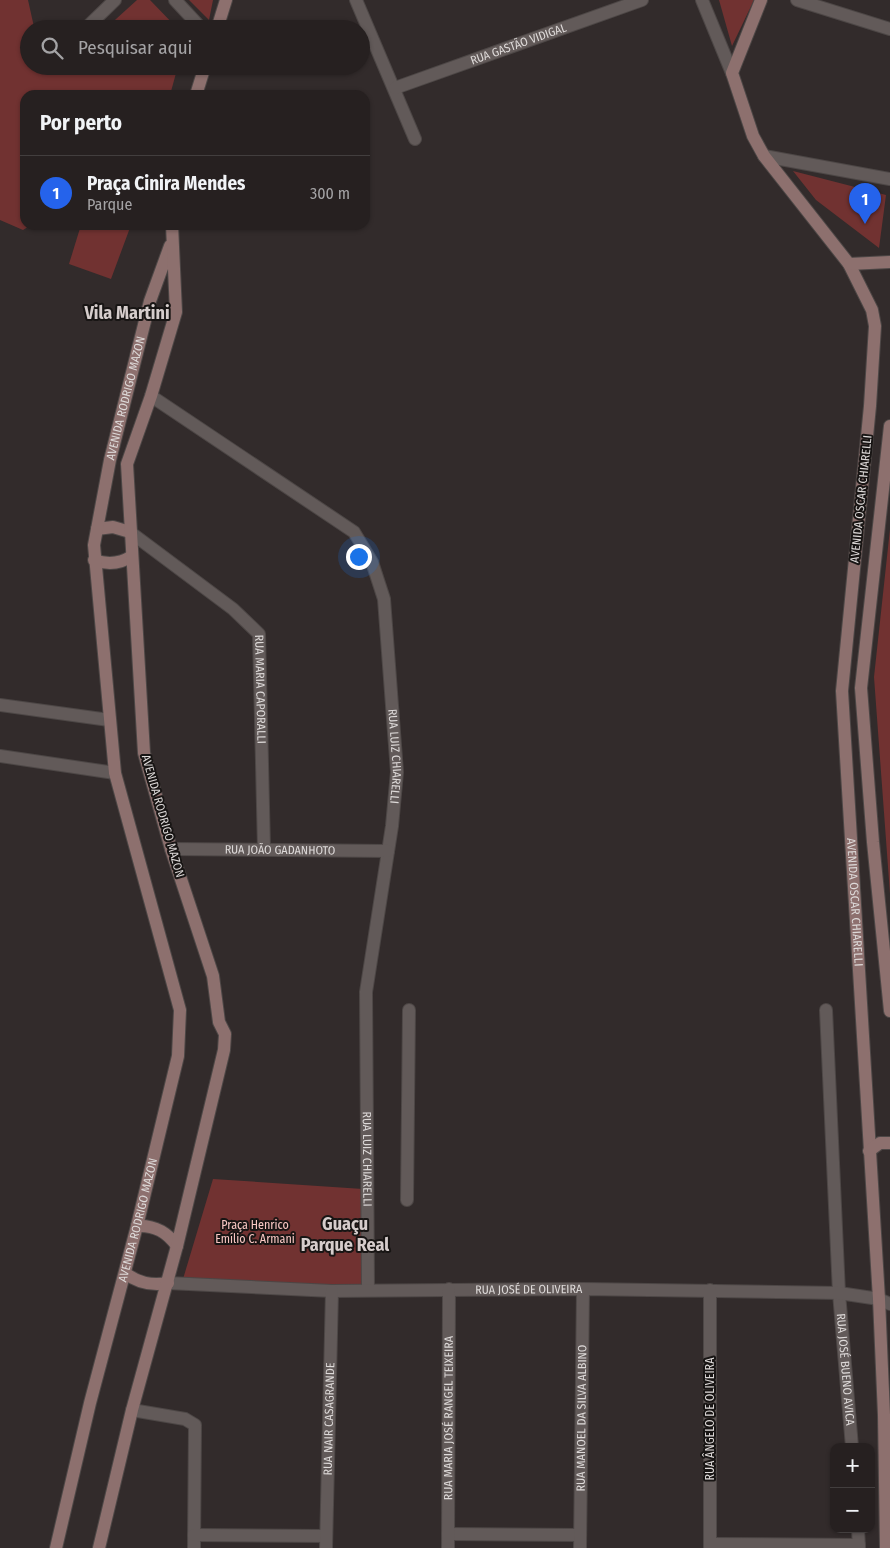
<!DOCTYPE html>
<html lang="pt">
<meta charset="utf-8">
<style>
body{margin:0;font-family:"Fira Sans Condensed",sans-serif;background:#2e2829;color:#f1f3f6}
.controls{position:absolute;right:15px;bottom:15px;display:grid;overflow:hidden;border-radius:10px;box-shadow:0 1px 4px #0004}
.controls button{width:45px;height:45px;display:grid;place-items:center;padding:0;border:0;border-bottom:1px solid #423e3e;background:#262020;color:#f1f3f6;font:25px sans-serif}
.you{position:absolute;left:358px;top:556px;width:18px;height:18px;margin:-12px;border:4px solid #fff;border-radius:50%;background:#1a73e8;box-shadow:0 0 0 8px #1a73e833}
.badge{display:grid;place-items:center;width:32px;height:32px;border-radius:50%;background:#2563eb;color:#fff;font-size:16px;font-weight:700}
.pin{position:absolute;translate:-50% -41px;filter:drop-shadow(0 1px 2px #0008)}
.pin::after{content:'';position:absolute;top:26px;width:18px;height:15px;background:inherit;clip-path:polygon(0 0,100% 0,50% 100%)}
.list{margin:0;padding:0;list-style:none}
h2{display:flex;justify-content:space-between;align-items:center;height:65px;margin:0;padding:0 20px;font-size:21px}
h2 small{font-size:16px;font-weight:400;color:#a4a3a5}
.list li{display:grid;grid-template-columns:32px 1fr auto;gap:15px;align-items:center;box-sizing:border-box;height:75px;padding:0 20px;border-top:1px solid #423e3e}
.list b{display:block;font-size:19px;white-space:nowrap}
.list p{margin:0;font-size:16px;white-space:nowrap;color:#a4a3a5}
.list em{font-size:16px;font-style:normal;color:#a4a3a5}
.icon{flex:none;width:28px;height:28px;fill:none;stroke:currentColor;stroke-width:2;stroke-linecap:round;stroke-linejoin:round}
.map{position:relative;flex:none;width:890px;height:1548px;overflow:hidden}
.search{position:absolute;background:#262020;box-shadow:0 1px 4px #0004;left:20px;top:20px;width:350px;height:55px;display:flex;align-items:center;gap:12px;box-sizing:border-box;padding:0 18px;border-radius:28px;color:#a4a3a5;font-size:19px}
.panel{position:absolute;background:#262020;box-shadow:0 1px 4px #0004;left:20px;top:90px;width:350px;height:140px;border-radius:15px}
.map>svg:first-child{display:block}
</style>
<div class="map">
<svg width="890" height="1548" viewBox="0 0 890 1548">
<rect width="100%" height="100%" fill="#322b2b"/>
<path fill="#713231" d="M 0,0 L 28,0 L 34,27 L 36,29 L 29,29 L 29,66 L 178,66 L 170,95 L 25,95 L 25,225 L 31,225 L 23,230 L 0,220 Z
M 137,0 L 150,0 L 178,29 L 105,29 Z
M 189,0 L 213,0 L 209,20 Z
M 719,0 L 754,0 L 732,46 Z
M 793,171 L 886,195 L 879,248 L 816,200 Z
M 81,225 L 131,225 L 111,279 L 69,264 Z
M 890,529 L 890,894 L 874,677 Z
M 213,1179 L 363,1189 L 364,1286 L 183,1279 Z"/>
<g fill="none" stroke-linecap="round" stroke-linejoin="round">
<g stroke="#4d4746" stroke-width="14">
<g id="street">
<path d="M 175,0 L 202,29"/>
<path d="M 356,0 L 415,139"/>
<path d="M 702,0 L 732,73"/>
<path d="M 797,0 L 890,29"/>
<path d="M 85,29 L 115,0"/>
<path id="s1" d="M 395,88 L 642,0"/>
<path d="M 764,156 L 890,179"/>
<path id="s2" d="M 151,396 L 354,532 L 372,562 L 384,599 L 397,772 L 392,826 L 366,992 L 368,1290"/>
<path id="s3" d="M 130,532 L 233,609 L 259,634 L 264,849"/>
<path d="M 0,705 L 109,720"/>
<path d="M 0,756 L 115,773"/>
<path id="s4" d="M 171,849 L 388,851"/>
<path id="s5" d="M 826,1010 L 839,1293 L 852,1447"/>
<path d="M 407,1200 L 409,1010"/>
<path id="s6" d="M 168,1283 L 332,1291 L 583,1289 L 839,1293 L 879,1299 L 890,1304"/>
<path d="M 132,1410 L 185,1419 L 195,1425 L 194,1548"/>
<path d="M 858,1529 L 859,1548"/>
<path d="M 448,1534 L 580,1535"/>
<path d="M 194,1535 L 326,1536"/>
<path d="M 710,1544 L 859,1545"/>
<path id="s7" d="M 326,1548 L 332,1291"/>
<path id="s8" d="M 448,1548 L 449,1289"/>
<path id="s9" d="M 580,1548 L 583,1289"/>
<path d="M 710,1548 L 710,1290"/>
</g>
</g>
<g stroke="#4d4746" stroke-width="14">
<g id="secondary">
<path id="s10" d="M 761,0 L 732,73 L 753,136 L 764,156 L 849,264 L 872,310 L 875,326 L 870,406 L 842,691 L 879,1299 L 884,1415 L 886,1548"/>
<path d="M 217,29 L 226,0"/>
<path d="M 196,95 L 205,66"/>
<path d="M 849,264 L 890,262"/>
<path d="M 890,426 L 861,688 L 873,842 L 890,1011"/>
<path d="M 97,529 L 113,527 L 130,532"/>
<path d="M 94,560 C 108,565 120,564 132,556"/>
<path d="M 869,1151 L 880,1143 L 890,1143"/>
<path d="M 137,1226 C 155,1225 167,1232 177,1246"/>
<path d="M 125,1273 C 138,1283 151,1286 168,1283"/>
<path id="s11" d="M 56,1548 L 90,1403 L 137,1226 L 178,1056 L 180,1010 L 115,773 L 94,545 L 110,460 L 150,301 L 170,246"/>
<path d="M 99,1548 L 132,1410 L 177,1246 L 224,1050 L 225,1034 L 219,1022 L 213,976 L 171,849 L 144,753 L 127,464 L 151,396 L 176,312 L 172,225"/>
</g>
</g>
<use href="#street" stroke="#625a59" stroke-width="12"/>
<use href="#secondary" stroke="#8d706e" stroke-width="12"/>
</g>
<g text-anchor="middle" stroke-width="4" stroke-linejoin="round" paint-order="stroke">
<g font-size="12" fill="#ddd9d8" stroke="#181514">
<text dy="4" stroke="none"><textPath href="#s1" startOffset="131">RUA GASTÃO VIDIGAL</textPath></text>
<text dy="4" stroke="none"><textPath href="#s11" startOffset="1178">AVENIDA RODRIGO MAZON</textPath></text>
<text transform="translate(861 499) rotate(-84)" y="4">AVENIDA OSCAR CHIARELLI</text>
<text dy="4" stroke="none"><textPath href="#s3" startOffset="220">RUA MARIA CAPORALLI</textPath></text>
<text dy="4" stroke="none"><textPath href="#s2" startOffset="476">RUA LUIZ CHIARELLI</textPath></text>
<text transform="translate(163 816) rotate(74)" y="4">AVENIDA RODRIGO MAZON</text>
<text dy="4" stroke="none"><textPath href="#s4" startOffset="109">RUA JOÃO GADANHOTO</textPath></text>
<text dy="4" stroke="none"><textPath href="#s10" startOffset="951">AVENIDA OSCAR CHIARELLI</textPath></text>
<text dy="4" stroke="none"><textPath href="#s2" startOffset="881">RUA LUIZ CHIARELLI</textPath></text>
<text dy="4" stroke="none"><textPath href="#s11" startOffset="338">AVENIDA RODRIGO MAZON</textPath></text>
<text dy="4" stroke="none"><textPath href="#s6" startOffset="361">RUA JOSÉ DE OLIVEIRA</textPath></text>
<text dy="4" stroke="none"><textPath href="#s5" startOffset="360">RUA JOSÉ BUENO AVICA</textPath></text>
<text dy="4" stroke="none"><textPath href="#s8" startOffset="130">RUA MARIA JOSÉ RANGEL TEIXEIRA</textPath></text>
<text dy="4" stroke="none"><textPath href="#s9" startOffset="130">RUA MANOEL DA SILVA ALBINO</textPath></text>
<text transform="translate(710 1419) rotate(-90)" y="4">RUA ÂNGELO DE OLIVEIRA</text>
<text dy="4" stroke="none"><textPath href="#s7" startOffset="129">RUA NAIR CASAGRANDE</textPath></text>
</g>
<g font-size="12" fill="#f9c7c3" stroke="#181514">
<text x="255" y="1229">Praça Henrico<tspan x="255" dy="14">Emílio C. Armani</tspan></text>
</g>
<g font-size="18" font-weight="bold" fill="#d6cdcc" stroke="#181514">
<text x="127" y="319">Vila Martini</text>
<text x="345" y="1230">Guaçu<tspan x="345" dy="21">Parque Real</tspan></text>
</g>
</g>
</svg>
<div class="controls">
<button>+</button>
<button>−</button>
</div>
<div class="you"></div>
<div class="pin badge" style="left:865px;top:224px">1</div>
<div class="search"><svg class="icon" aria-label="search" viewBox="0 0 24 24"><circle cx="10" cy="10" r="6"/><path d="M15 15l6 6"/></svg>Pesquisar aqui</div>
<section class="panel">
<h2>Por perto<small></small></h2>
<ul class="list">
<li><span class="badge">1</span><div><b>Praça Cinira Mendes</b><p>Parque</p></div><em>300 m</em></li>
</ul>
</section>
</div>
